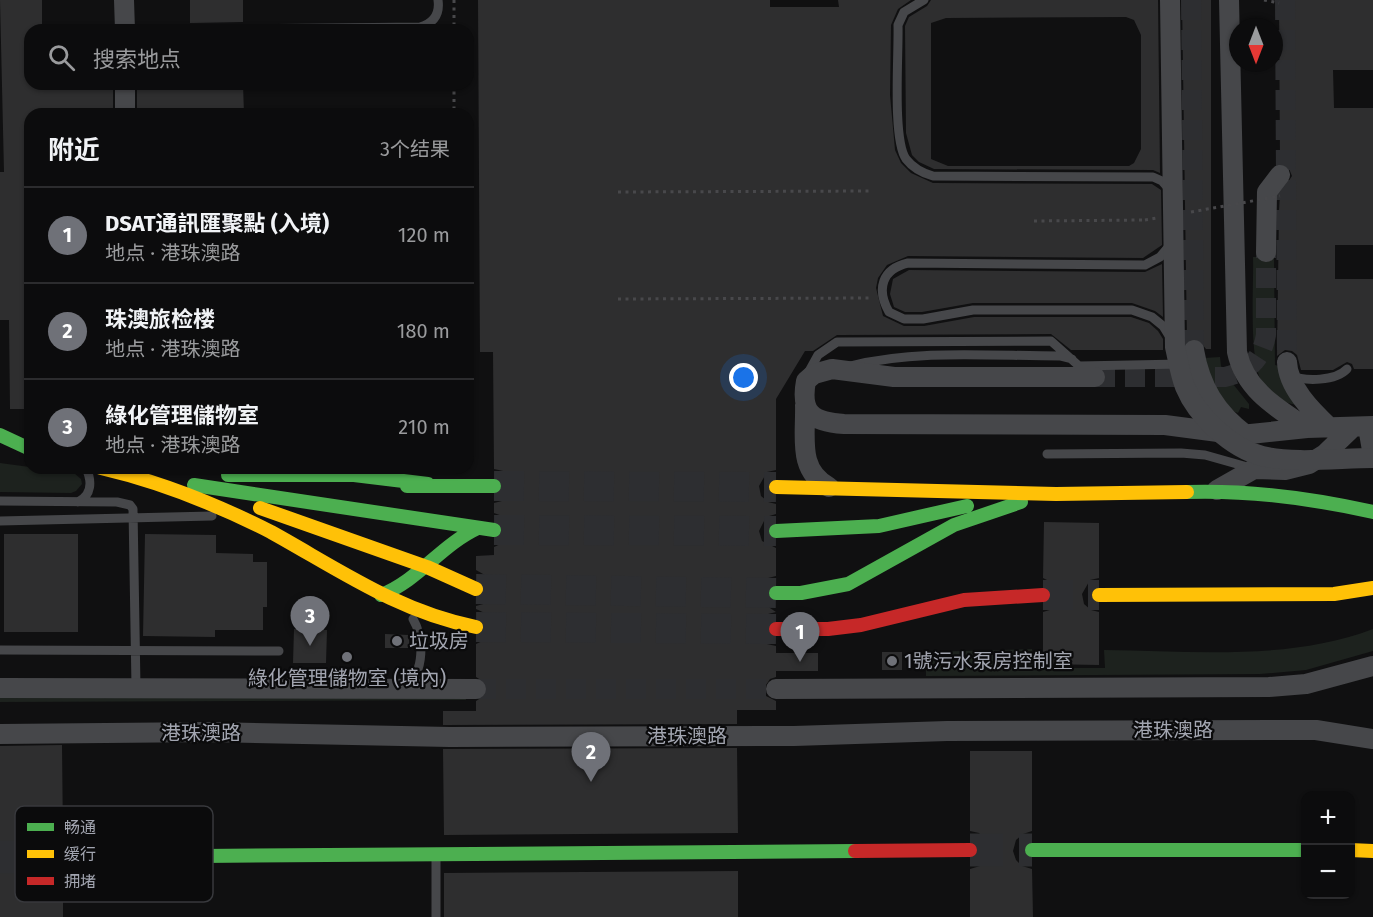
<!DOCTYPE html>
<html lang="zh">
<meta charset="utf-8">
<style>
body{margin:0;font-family:"Fira Sans","Noto Sans SC",sans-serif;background:#1a1a1b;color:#f1f3f6}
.controls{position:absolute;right:18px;bottom:18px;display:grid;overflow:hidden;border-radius:12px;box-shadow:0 2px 4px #0004}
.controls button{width:54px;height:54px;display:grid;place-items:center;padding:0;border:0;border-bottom:2px solid #2c2c2e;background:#0c0c0d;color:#f1f3f6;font:30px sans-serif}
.compass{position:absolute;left:1229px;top:18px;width:54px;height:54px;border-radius:50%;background:#0c0c0d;box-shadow:0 2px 4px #0004;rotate:180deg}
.you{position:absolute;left:744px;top:378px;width:21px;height:21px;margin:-15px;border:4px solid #fff;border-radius:50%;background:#1a73e8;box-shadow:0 0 0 9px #1a73e833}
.badge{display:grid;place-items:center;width:39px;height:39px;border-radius:50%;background:#6f7178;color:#fff;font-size:20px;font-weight:700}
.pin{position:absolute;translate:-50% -50px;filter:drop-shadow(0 2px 3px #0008)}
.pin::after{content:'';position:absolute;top:32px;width:21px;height:18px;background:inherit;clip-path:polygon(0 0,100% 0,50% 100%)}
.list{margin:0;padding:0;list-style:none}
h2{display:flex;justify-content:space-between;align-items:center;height:78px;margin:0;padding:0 24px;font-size:26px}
h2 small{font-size:20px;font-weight:400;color:#9a9b9d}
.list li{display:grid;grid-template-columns:39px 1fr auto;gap:18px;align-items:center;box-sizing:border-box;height:96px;padding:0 24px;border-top:2px solid #2c2c2e}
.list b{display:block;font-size:22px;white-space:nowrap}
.list p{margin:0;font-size:20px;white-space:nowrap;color:#9a9b9d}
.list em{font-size:20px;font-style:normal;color:#9a9b9d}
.icon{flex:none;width:33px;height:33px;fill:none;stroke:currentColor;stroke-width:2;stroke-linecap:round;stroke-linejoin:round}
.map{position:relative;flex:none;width:1373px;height:917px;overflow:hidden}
.search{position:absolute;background:#0c0c0d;box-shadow:0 2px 4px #0004;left:24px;top:24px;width:450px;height:66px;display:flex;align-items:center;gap:15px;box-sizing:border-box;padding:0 21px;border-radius:18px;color:#9a9b9d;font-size:22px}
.panel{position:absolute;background:#0c0c0d;box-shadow:0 2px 4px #0004;left:24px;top:108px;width:450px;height:366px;border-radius:18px}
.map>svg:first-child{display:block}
</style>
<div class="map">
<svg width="1373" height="917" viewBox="0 0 1373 917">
<rect width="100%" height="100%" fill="#101011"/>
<path fill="#1d221e" d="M 1253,257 L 1274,257 L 1275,365 L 1279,366 L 1298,405 C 1285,404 1270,395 1263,384 C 1248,361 1254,286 1253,257 Z
M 1220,357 L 1221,366 L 1229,379 L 1249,404 L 1249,409 L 1241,407 L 1238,413 C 1217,407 1209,377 1204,358 Z
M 0,463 L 74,473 L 81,479 L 82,484 L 76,491 L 71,493 L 0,492 Z
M 1373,629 L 1373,651 L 1306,670 L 1260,674 L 926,676 L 926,652 L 1032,649 L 1035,668 L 1105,668 L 1104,650 C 1193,651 1289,661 1373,629 Z
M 465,690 L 466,700 L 0,702 L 0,691 Z"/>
<path fill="#2e2e2f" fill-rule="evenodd" d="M 0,0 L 42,0 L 42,30 L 30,30 L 30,84 L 113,84 L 113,114 L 30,114 L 30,409 L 10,409 L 9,320 L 0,320 L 0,172 L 4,172 Z
M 190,0 L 243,0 L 243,22 L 190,23 Z
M 478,0 L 770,0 L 770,7 L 839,7 L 838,0 L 911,0 L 898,9 L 891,25 L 890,95 L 895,150 L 901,163 L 911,173 L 933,183 L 1152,184 L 1161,190 L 1162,245 L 1143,258 L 908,256 L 887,265 L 878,278 L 876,288 L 883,316 L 904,326 L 924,326 L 974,317 L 1131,317 L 1149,323 L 1158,331 L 1163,339 L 1163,350 L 1071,350 L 1051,334 L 837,335 L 813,351 L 805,351 L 776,399 L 776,470 L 767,472 L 759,486 L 761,496 L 768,502 L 776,504 L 776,514 L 766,517 L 759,531 L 762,541 L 776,548 L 776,576 L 768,578 L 761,584 L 759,594 L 761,602 L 776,612 L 768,614 L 761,620 L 759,630 L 767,644 L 776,646 L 776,653 L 818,653 L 818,671 L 776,671 L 776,677 L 770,679 L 764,688 L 766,696 L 776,701 L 776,710 L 737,710 L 737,724 L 443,725 L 443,711 L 476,711 L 476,701 L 487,694 L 486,683 L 476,677 L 476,644 L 489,638 L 492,622 L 487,614 L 476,609 L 476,606 L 487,603 L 493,588 L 490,578 L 476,570 L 476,556 L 494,555 L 494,547 L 507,541 L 511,532 L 505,517 L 494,513 L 494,503 L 502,501 L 509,495 L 511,485 L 503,471 L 494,469 L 493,352 L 480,352 Z
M 931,0 L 1158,0 L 1160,173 L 1153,170 L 934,169 L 919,162 L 912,155 L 906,133 L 905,26 L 909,17 L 927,6 ZM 1126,17 L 1134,20 L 1141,35 L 1141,149 L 1134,163 L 1129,166 L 948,166 L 931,159 L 931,23 L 946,18 Z
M 1182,0 L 1211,0 L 1211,349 L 1206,349 L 1198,339 L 1187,341 Z
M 1279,0 L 1373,0 L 1373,70 L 1333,70 L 1334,108 L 1373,108 L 1373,245 L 1335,245 L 1335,279 L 1373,279 L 1373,369 L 1354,369 L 1352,364 L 1347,362 L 1333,370 L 1301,370 L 1297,355 L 1292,351 L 1285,350 L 1277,356 L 1279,211 L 1280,194 L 1292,176 L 1288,166 L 1280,163 Z
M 137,84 L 243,84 L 244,114 L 137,114 Z
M 1162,264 L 1163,317 L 1155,311 L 1132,303 L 973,303 L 922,312 L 905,312 L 894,307 L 890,294 L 893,279 L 909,270 L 1145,272 Z
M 1044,522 L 1099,523 L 1099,578 L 1090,580 L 1082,594 L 1084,604 L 1091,610 L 1099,612 L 1099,665 L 1043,664 L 1043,612 L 1053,609 L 1060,594 L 1057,585 L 1043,578 Z
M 4,534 L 78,534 L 78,632 L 4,632 Z
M 145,534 L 216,535 L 216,553 L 253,554 L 253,562 L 267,562 L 267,607 L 263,607 L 263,630 L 215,630 L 215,637 L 143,636 Z
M 294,629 L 327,630 L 326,663 L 293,663 Z
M 385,634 L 409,635 L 409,648 L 385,648 Z
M 882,652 L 902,652 L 902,670 L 882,670 Z
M 62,745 L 63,838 L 54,841 L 47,847 L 44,858 L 47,867 L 53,873 L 63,876 L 63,917 L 0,917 L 0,746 Z
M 737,748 L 738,833 L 444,835 L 443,749 Z
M 970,751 L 1032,751 L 1032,831 L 1023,834 L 1016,840 L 1013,851 L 1016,860 L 1022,866 L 1032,869 L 1033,917 L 970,917 L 970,869 L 980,866 L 987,859 L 989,850 L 986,840 L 979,833 L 970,831 Z
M 738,871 L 738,917 L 444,917 L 444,873 Z"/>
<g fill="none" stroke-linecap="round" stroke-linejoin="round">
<path stroke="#2d2e31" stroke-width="20" stroke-dasharray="20 10" stroke-linecap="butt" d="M 1191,0 L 1194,350
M 1285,0 L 1287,362
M 1095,377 L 1225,377 C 1248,372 1262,359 1266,335 L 1266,252
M 476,689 L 776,689"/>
<path stroke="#2d2e31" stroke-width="30" stroke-dasharray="30 15" stroke-linecap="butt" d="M 494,486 L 776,487
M 494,530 L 776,531
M 476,589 L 776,593
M 1043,595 L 1099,595
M 476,627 L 776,629"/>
<path stroke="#2d2e31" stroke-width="33" stroke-dasharray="33 16" stroke-linecap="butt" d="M 970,850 L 1032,850
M 0,857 L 63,857"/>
<path stroke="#48484b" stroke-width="3" stroke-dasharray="3 4.5" stroke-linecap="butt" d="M 454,0 L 454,30
M 1264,0 L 1279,3
M 454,84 L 454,114
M 618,192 L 870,191
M 1034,221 L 1145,220
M 618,299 L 870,298"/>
<path stroke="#46474a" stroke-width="9" d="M 924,0 L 904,12 L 898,25 C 899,52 892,139 906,159 C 913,168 922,173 933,176 L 1153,177 L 1162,181 L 1170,190
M 138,30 L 420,27 C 434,23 440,14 438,0
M 850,366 C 918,349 991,356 1060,356 L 1072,359
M 1079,366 L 1181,364
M 807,375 L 818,355 L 837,342 L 1051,341 L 1088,374
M 1290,375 C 1305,382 1336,381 1347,369
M 1047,454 L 1181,453 L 1205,455 L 1251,468
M 0,501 L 117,502 L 130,505 L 133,509 L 136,687
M 78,502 C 92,495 92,481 86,468
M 0,521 L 212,516
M 0,650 L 279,651
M 406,685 C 425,672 424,638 413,619
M 436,917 L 436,859"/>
<path stroke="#46474a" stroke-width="20" d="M 124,0 L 125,30
M 1229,0 L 1237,352 C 1245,390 1277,408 1307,428
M 125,84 L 125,114
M 1266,252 L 1267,192 L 1280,175
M 1194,350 C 1200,386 1216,413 1246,435
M 1287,362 C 1288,387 1311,410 1329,427
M 1095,377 L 894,377 L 832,369 L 814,374 L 806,381 C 800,413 812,422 844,424 L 1165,425 L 1241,435 L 1307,428 L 1373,426
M 805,405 C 806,437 797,470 829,487
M 1368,427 L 1373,456
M 1217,490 L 1254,469 L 1285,470 L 1309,464 L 1325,454 L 1353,427
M 0,688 L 476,689
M 776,689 L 1269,687 L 1306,684 L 1373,666
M 0,734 L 211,732 L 450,737 L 794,736 L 947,731 L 1316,730 L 1373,739"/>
<path stroke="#4caf50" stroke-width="14" d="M 0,435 L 30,449
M 228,475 L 354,475 L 428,484
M 194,485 L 494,530
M 407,486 L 494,486
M 1187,492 C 1251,490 1311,498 1373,512
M 776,531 L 879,526 L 967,506
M 776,593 L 801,593 L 848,584 L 954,525 L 1021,502
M 381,595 C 419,580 441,545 478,528
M 1032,850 L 1306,850
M 201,856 L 855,851"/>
<path stroke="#ffc107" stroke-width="14" d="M 101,468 C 161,482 216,504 271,532 C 338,569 399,612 476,627
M 776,487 L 1056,494 L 1187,492
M 260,508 L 427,567 L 476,589
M 1099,595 L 1334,594 L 1373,588
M 1350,850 L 1373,851"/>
<path stroke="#c62828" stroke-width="14" d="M 776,629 L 828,629 L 861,625 L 964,600 L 1043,595
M 855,851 L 970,850
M 63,857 L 201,856"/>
<path stroke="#48484b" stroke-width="3" stroke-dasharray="3 4.5" stroke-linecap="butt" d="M 1191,212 L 1280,196
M 1145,220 L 1157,218"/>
<path stroke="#46474a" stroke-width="9" d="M 1171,339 L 1163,326 L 1152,317 L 1132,310 L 973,310 L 923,319 L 904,319 L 889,312 C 876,289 882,269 908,263 L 1145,265 L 1160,257 L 1171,244"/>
<path stroke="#46474a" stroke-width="20" d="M 1170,0 L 1175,347 C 1178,360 1180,374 1185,387 C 1197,416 1231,448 1262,456 C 1294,464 1340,458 1373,458"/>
</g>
<g fill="#6f7178" stroke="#0b0b0c" stroke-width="2">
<circle cx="397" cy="641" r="6"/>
<circle cx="347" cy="657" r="6"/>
<circle cx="892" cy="661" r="6"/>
</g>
<g text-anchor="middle" stroke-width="4.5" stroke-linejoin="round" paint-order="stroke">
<g font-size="20" fill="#a2a5b0" stroke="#0b0b0c" text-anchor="start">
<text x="409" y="648">垃圾房</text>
<text x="904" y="668">1號污水泵房控制室</text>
<text x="347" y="685" text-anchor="middle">綠化管理儲物室 (境內)</text>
</g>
<g font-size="20" fill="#a2a5b0" stroke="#0b0b0c">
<text x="1173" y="737">港珠澳路</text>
<text x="201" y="740">港珠澳路</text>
<text x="687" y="743">港珠澳路</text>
</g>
</g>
<rect x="15" y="806" width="198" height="96" rx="9" fill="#0b0b0c" stroke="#38393d" stroke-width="1.5"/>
<rect x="27" y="823" width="27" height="8" fill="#4caf50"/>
<rect x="27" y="850" width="27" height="8" fill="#ffc107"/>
<rect x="27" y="877" width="27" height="8" fill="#c62828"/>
<g font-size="16" fill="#a2a5b0">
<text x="64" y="833">畅通</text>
<text x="64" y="860">缓行</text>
<text x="64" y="887">拥堵</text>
</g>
</svg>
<div class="controls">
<button>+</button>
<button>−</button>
</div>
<svg class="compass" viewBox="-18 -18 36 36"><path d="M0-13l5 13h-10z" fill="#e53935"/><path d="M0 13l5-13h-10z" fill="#9a9b9d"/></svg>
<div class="you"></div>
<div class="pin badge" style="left:800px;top:662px">1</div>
<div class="pin badge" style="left:591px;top:782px">2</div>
<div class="pin badge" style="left:310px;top:646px">3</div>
<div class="search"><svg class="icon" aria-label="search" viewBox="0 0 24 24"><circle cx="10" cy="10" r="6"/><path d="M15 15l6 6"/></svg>搜索地点</div>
<section class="panel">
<h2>附近<small>3个结果</small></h2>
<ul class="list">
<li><span class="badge">1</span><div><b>DSAT通訊匯聚點 (入境)</b><p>地点 · 港珠澳路</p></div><em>120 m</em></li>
<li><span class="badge">2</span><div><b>珠澳旅检楼</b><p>地点 · 港珠澳路</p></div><em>180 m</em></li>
<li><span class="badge">3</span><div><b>綠化管理儲物室</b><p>地点 · 港珠澳路</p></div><em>210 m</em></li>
</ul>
</section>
</div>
